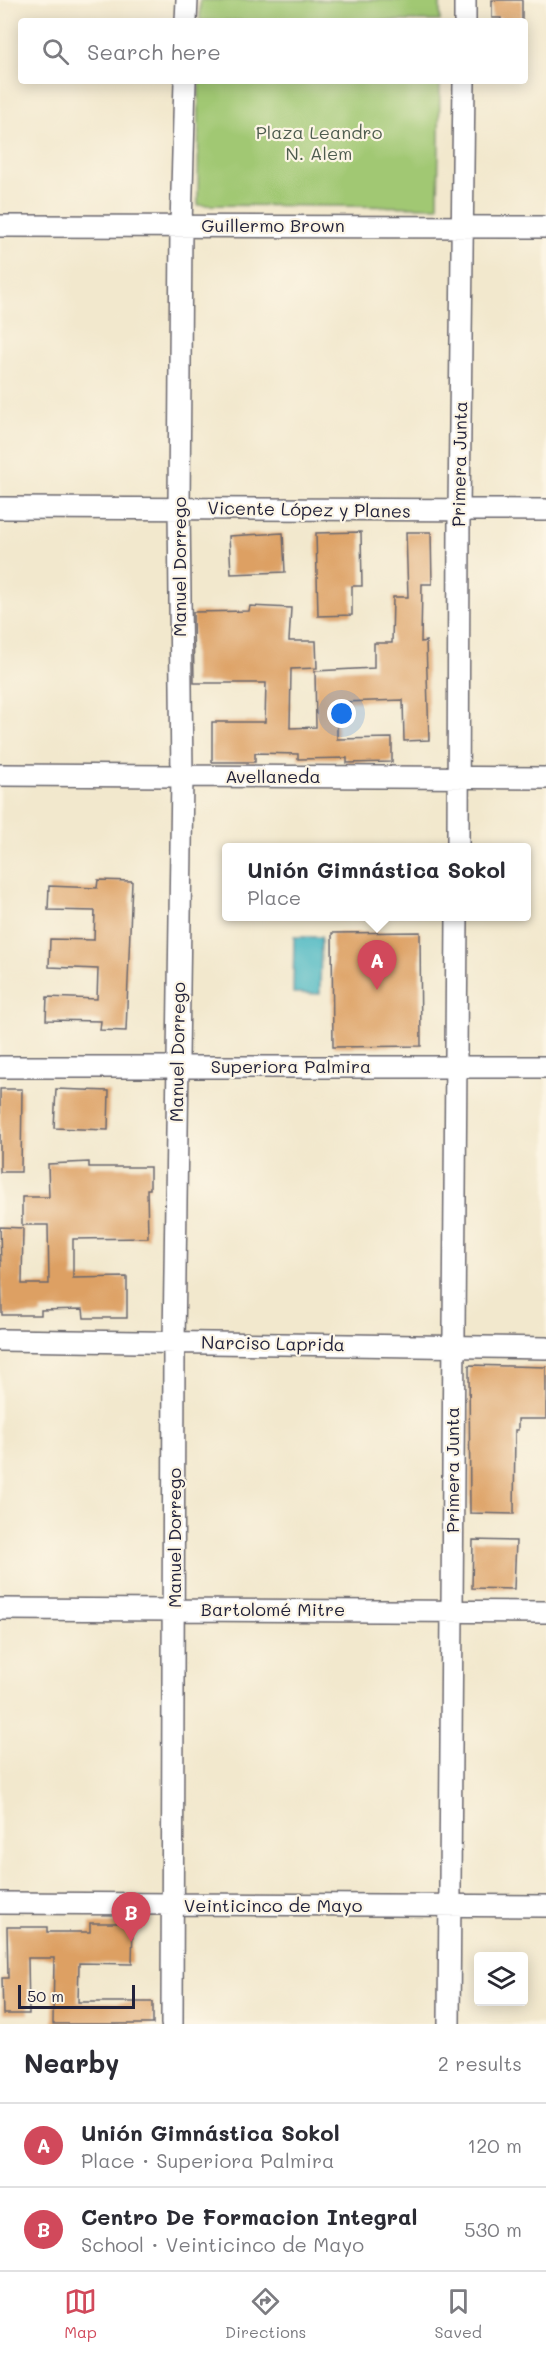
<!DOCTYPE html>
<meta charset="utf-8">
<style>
body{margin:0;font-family:Mali,sans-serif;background:#f7f7f7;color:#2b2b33}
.controls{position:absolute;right:18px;bottom:18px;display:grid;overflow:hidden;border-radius:6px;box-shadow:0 3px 15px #0003}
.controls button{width:54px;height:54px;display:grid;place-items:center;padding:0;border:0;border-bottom:2px solid #e1e1e2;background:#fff;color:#2b2b33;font:30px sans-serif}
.scale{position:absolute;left:18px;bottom:15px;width:117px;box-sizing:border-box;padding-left:6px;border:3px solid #22223b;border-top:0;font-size:16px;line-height:21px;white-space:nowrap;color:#22223b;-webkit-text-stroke:4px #fcf5e5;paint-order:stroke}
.you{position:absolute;left:342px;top:714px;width:21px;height:21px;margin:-15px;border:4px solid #fff;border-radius:50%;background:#1a73e8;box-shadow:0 0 0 9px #1a73e833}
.badge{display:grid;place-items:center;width:39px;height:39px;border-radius:50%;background:#d1495b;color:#fff;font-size:20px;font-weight:700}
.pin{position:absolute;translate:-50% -50px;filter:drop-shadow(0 2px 3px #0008)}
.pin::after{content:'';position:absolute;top:32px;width:21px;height:18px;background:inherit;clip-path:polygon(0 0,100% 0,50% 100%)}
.popup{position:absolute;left:222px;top:843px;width:309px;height:78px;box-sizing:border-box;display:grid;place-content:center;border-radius:6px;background:#fff;filter:drop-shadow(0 2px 4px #0005);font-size:20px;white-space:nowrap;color:#7c7c81}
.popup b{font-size:22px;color:#2b2b33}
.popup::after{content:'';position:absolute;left:50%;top:100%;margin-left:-12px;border:12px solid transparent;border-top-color:#fff}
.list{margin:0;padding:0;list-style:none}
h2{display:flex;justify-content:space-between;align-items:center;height:78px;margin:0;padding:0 24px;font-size:26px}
h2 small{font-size:20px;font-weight:400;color:#7c7c81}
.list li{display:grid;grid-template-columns:39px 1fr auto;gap:18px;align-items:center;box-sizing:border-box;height:84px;padding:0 24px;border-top:2px solid #e1e1e2}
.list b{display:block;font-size:22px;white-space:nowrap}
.list p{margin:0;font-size:20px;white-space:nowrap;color:#7c7c81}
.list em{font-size:20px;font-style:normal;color:#7c7c81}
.icon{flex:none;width:33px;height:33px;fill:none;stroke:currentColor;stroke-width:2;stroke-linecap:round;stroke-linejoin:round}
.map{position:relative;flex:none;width:546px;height:2024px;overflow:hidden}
.search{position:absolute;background:#fff;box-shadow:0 3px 15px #0003;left:18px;right:18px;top:18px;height:66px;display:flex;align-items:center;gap:15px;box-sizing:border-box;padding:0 21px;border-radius:6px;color:#7c7c81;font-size:22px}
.sheet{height:246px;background:#fff}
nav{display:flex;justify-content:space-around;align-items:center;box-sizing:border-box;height:84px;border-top:2px solid #e1e1e2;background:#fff;font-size:16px;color:#7c7c81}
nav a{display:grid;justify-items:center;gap:3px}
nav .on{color:#d1495b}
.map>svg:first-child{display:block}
</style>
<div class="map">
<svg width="546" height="2024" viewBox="0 0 546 2024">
<rect width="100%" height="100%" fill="#fcf5e5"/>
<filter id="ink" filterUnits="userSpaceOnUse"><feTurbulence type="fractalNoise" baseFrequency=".0167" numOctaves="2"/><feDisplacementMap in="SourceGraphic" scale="12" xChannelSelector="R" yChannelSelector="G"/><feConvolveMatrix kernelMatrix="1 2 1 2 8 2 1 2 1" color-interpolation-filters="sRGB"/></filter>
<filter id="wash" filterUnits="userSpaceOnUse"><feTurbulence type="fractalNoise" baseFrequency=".008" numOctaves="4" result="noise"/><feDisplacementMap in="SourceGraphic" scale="24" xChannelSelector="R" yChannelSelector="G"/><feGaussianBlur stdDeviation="1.35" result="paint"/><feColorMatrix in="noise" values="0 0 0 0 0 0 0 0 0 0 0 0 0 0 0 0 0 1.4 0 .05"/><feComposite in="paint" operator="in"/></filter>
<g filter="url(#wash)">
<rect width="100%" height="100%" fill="#f2e8cd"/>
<path fill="#a1c873" stroke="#627557" stroke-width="1.5" d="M 200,0 L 440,0 L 440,21 L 200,21 Z
M 199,81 L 440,81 L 438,207 L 198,205 Z"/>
<path fill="#49b7c2" stroke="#366c7e" stroke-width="1.5" d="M 294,937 L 321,937 L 320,994 L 293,993 Z"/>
<g id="blocks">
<path fill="#dda064" d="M 492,0 L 522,0 L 522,21 L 501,21 L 501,18 L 492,18 Z
M 361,532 L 362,586 L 352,586 L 352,615 L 318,616 L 316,533 Z
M 406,532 L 431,532 L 432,584 L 422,584 L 421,642 L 426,641 L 429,740 L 404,741 L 403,700 L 342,702 L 342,707 L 337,707 L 337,739 L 392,738 L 392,762 L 347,763 L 347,758 L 298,759 L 298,754 L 255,753 L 255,762 L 212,762 L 212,722 L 265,722 L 266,683 L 194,683 L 193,612 L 249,611 L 250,606 L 291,608 L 289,641 L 316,641 L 317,668 L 291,669 L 290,728 L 316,727 L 315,671 L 374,668 L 374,643 L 392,643 L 393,597 L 408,597 Z
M 283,533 L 285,572 L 231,574 L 229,536 Z
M 98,880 L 132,881 L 126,1031 L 100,1030 L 101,1021 L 46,1020 L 47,997 L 97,999 L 98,969 L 49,967 L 50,939 L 94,940 L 95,911 L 48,910 L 49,886 L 97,888 Z
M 420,932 L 421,1046 L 333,1047 L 332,933 Z
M 0,1089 L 22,1089 L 21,1172 L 0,1172 Z
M 56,1089 L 109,1091 L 108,1130 L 54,1128 Z
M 89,1162 L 89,1167 L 150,1167 L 150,1189 L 147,1189 L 148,1238 L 73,1239 L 73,1278 L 127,1277 L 127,1318 L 84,1318 L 83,1309 L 41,1310 L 41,1315 L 2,1315 L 0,1227 L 23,1228 L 22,1284 L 49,1284 L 48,1225 L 22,1225 L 22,1197 L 49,1197 L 48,1164 Z
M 469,1365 L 546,1367 L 546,1419 L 518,1419 L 518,1430 L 515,1430 L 514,1514 L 470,1513 Z
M 473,1540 L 516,1541 L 514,1589 L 472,1588 Z
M 90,1923 L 133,1923 L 132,1964 L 79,1963 L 78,2002 L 153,2002 L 153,2024 L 53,2024 L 54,1958 L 28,1958 L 29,2014 L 3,2014 L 2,1978 L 8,1978 L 7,1927 L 47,1927 L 47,1932 L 90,1932 Z"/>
</g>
</g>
<g filter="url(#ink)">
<use href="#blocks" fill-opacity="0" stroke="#6b676e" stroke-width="1.5"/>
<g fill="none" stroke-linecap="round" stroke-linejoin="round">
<g stroke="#6b676e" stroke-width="24">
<path id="minor" d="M 186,21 L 187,0
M 465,21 L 465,0
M 0,226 L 546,227
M 0,508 L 546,510
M 0,775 L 546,778
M 458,848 L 459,511 L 464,81
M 0,1067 L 546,1067
M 0,1340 L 546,1348
M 0,1609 L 546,1612
M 0,1903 L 546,1906
M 172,2024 L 174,1343 L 182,776 L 179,508 L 181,226 L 185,81
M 449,2024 L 457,916"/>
</g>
<use href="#minor" stroke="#fff" stroke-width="21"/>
</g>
</g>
<g text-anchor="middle" stroke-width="4.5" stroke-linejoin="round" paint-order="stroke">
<g font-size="18" fill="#4e5c4f" stroke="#fcf5e5">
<text x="319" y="139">Plaza Leandro<tspan x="319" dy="21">N. Alem</tspan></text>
</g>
<g font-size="18" fill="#22223b" stroke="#fcf5e5">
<text x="273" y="232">Guillermo Brown</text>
<text transform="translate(460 464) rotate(-89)" y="6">Primera Junta</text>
<text transform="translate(309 510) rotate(1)" y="6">Vicente López y Planes</text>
<text transform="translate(180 567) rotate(-90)" y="6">Manuel Dorrego</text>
<text x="273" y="783">Avellaneda</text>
<text transform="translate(178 1052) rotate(-89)" y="6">Manuel Dorrego</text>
<text x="291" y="1073">Superiora Palmira</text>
<text transform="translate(273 1344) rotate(1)" y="6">Narciso Laprida</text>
<text transform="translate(453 1470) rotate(-90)" y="6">Primera Junta</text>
<text transform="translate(175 1538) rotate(-90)" y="6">Manuel Dorrego</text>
<text x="273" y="1616">Bartolomé Mitre</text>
<text x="273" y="1912">Veinticinco de Mayo</text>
</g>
</g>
</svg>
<div class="controls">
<button><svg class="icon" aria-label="layers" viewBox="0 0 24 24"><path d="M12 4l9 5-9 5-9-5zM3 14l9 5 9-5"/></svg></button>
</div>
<div class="scale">50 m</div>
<div class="you"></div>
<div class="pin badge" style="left:377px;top:990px">A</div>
<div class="popup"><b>Unión Gimnástica Sokol</b>Place</div>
<div class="pin badge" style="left:131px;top:1942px">B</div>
<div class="search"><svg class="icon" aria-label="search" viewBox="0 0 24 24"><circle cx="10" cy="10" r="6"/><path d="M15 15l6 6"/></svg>Search here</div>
</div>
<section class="sheet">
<h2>Nearby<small>2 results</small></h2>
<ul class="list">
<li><span class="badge">A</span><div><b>Unión Gimnástica Sokol</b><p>Place · Superiora Palmira</p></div><em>120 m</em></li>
<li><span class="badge">B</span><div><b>Centro De Formacion Integral</b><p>School · Veinticinco de Mayo</p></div><em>530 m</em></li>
</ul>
</section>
<nav>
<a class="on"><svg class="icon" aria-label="map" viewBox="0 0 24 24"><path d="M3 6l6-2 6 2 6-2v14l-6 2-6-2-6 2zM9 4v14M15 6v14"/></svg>Map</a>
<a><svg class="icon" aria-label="directions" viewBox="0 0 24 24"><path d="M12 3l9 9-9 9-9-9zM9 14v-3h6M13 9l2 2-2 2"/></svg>Directions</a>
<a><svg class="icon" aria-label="saved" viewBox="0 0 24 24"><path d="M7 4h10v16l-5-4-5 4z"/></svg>Saved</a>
</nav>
